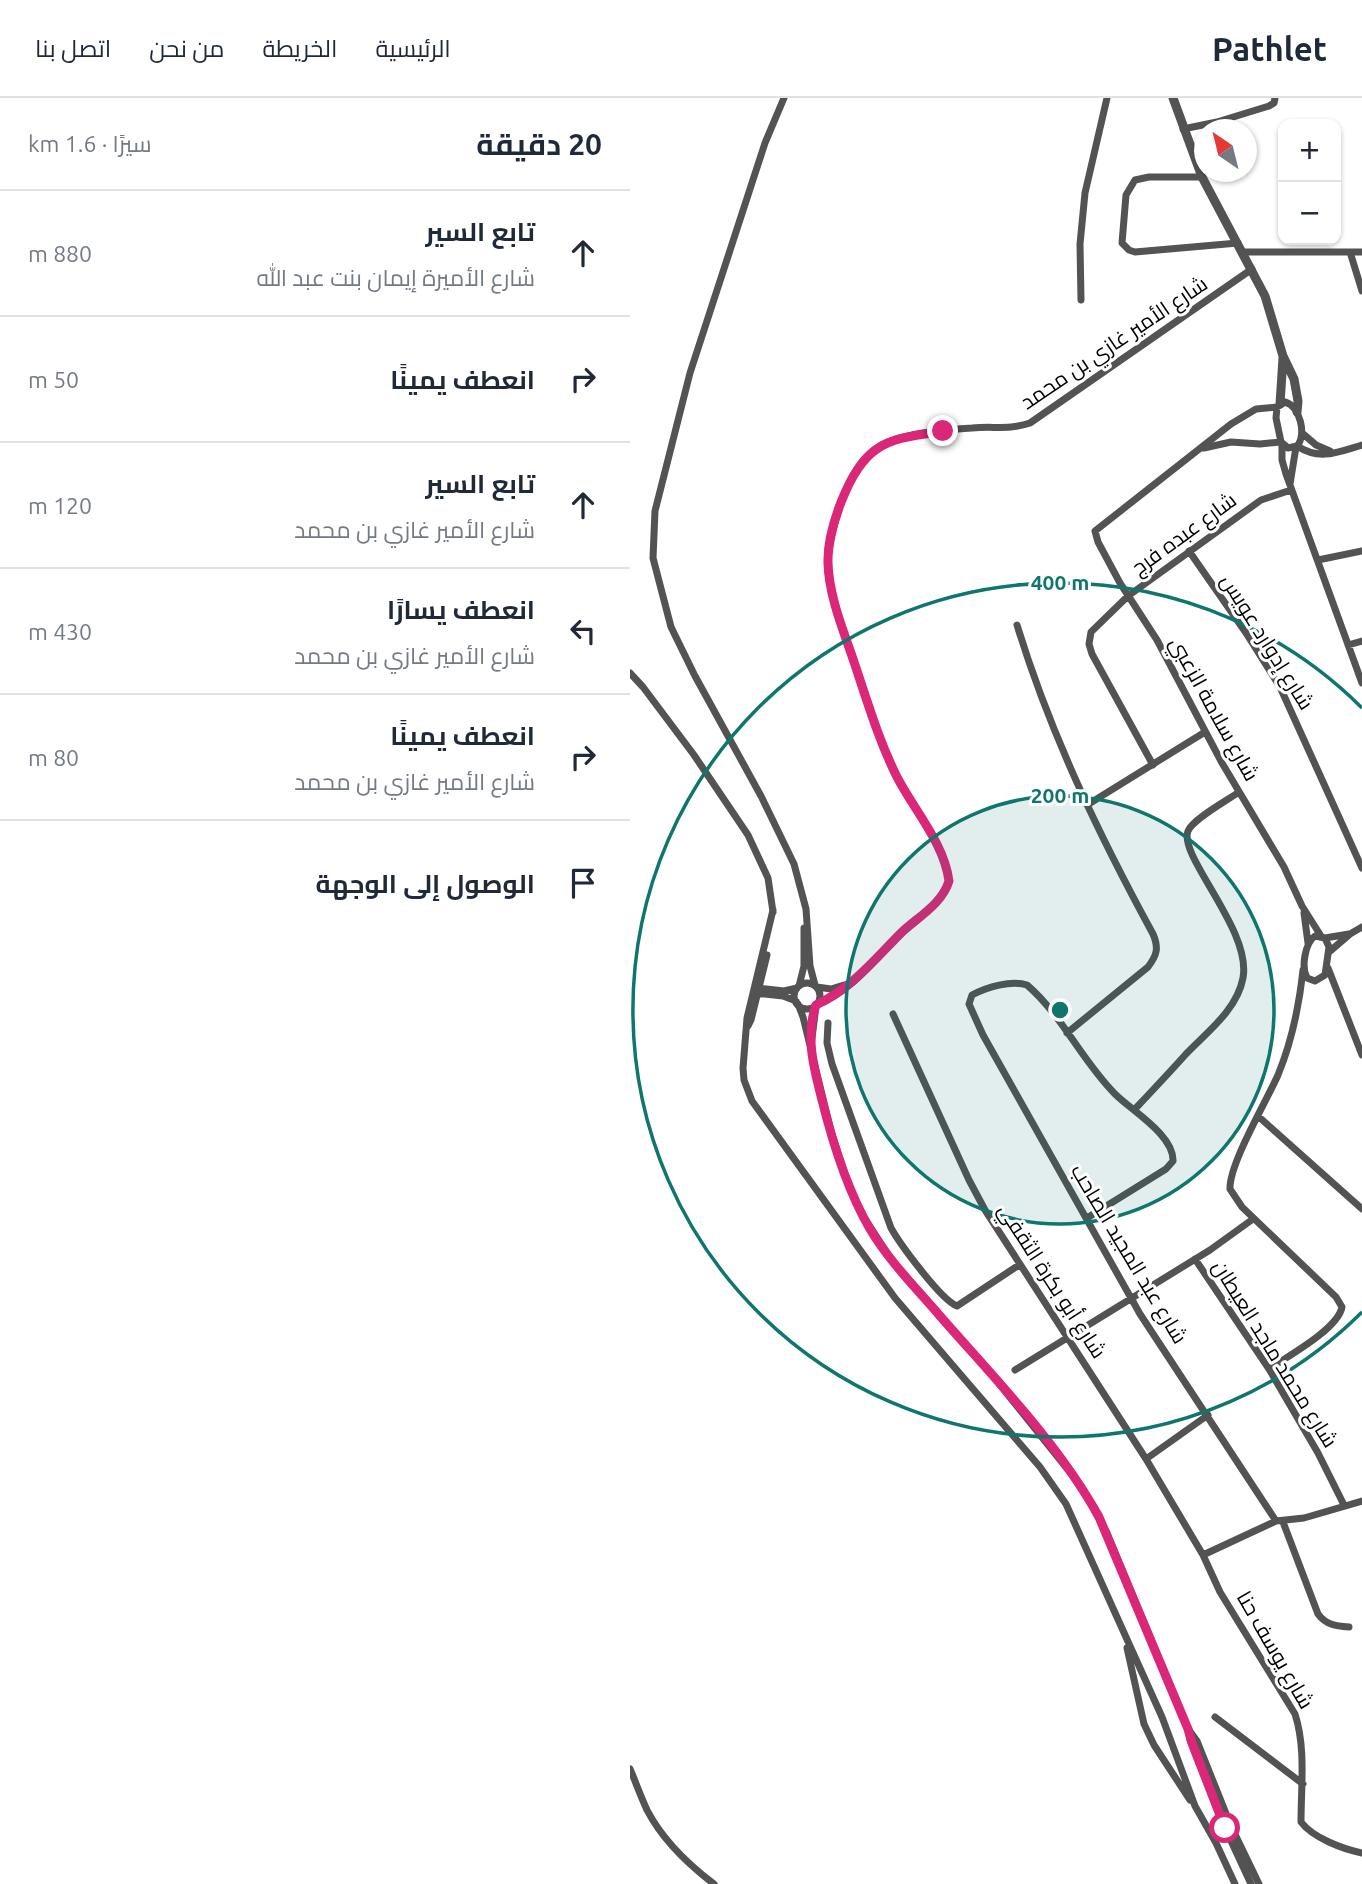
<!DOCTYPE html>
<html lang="ar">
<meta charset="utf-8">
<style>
body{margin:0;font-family:Ubuntu,Cairo,sans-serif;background:#f2f2f3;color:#1f2937;direction:rtl}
.controls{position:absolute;right:21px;top:21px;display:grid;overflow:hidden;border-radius:14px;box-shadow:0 2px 5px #0004}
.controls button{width:63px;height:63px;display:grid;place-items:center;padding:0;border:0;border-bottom:2px solid #e0e1e3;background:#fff;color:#1f2937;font:35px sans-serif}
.compass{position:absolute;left:564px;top:21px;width:63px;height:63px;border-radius:50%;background:#fff;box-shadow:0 2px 5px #0004;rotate:325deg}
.stop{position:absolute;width:21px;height:21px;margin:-16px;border:5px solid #db2777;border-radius:50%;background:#fff}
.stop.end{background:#db2777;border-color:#fff;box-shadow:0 2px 7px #0008}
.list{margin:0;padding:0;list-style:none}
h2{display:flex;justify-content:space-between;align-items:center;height:91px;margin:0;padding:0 28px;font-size:30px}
h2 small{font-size:23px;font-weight:400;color:#747a83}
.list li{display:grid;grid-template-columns:46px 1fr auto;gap:21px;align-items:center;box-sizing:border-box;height:126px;padding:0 28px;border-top:2px solid #e0e1e3}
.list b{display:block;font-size:26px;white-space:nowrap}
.list p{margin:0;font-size:23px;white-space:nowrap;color:#747a83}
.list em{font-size:23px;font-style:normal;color:#747a83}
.icon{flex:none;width:38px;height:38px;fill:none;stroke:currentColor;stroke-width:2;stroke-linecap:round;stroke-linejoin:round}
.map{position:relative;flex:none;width:732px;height:1786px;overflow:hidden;direction:ltr}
header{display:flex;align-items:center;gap:42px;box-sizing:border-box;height:98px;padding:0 35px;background:#fff;border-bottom:2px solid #e0e1e3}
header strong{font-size:33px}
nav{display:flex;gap:38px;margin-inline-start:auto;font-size:24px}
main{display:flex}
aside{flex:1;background:#fff}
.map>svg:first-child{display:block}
</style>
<header>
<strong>Pathlet</strong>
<nav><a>الرئيسية</a><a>الخريطة</a><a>من نحن</a><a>اتصل بنا</a></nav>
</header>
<main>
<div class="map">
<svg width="732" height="1786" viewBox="0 0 732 1786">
<rect width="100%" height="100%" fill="#fff"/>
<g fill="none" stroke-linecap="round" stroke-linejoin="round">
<path stroke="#535353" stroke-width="7" d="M 154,0 L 135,45 L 60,275 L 25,413 L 23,460 L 41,529 L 65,578 L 131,698 L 164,766 L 176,811 L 180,868 L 185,887
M 553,31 L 587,24 L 639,8 L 644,5 L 645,0
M 572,79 L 519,79 L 505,82 L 496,97 L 492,145 L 499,152 L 505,154 L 608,145
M 614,154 L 732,154
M 720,154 L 732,193
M 451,202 L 450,146 L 455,95 L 477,0
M 647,309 L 646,320 L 651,344 L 658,350 L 667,348 C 677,337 670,308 655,304 L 647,309 L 626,311 L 601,326 L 465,433 L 468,444 L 490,485 L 527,542 L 592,665 L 654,769 L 672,808 L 691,838
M 672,335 L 686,347 L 700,353
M 652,346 L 652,362 L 656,376 L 732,585
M 667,348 C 690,363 708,354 732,347
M 574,350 L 601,344 L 630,346 L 651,344
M 660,386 L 666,349
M 559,453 L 616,535 L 650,589 L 732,770
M 688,462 L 732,453
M 387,527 C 420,635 469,737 523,836 C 529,850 527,857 518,869 L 437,935
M 718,547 L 732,543
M 0,575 L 13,589 L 64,657 L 118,737 L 138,780 L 143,814
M 523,667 L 462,556 L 459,546 L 461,534 L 498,498 L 631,402 L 661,392
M 457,707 L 575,634
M 143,812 L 117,920 L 113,970 L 114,982 L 122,1003 L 265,1200 L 410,1369 L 436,1406 L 532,1619 L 565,1708 L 586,1745 L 605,1786
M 674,815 L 678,845
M 685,838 L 695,840 L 699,849 L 695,877 L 685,883 L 677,880 C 671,869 675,845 685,838 Z
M 695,840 L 719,836
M 699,854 L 720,836 L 732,829
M 698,870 L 732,957
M164 898a13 13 0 1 1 26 0a13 13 0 1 1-26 0Z
M 169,888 L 174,868 L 174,830
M 187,889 L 201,891 L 214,887
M 127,890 L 154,893 L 167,890
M 126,895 L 153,898 L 166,903
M 168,906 L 173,919 L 201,1033 L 218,1086 L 233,1118 L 261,1161 L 366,1282 L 451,1388 L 477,1435 L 558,1631 L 560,1642 L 595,1730 L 621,1786
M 187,907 C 222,893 244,862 270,836 C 287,819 312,807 319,783 C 313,745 285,713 267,679 C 247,640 235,596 221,555 C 212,528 196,490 198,462 C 199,442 206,419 213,400 C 221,378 234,353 258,344 C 281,335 317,331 342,330 C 362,328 380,332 400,325 L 622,171
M 263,916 L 339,1082 L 355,1112 L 516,1361 L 573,1457 L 590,1494 L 665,1616 C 676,1650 671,1688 671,1724 C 683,1740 713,1751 732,1755
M 198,925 L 197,945 L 202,966 L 261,1130 C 270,1146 311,1202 327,1208 L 389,1167
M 118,928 L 121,922 L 137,857
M 181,948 L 186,908
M 505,1011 C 522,993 539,975 556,956 C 577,934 607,912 613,880 C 622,832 548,758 558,733 C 563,721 598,702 609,694
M 629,1019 L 732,1111
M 457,1120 L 536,1071 L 543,1063 C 544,1037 502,1013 485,996 C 452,963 432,917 397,887 C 381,882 357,889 342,897 L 339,906 L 353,937 L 510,1216 L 646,1423
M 565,1161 L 639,1271 L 688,1355 L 714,1407
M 639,1271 C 658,1258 708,1231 712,1209 L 706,1199 L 612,1109 L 600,1091 C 599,1066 636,1004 648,977 C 662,943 669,909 673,872
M 385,1272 L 580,1152 L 623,1121
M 516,1361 L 578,1317
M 653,1424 L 688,1516 C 696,1527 706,1528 719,1529
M 573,1457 L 646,1423 L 674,1420 L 732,1403
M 497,1550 L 514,1626 L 524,1647 L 560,1702
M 585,1619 L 673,1686
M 559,1632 L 567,1643 L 601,1728 L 629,1786
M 0,1671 C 6,1685 11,1699 17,1712 C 32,1741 59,1767 84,1786"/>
<path stroke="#535353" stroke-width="9" d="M 543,0 L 572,79 L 635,198 L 653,258 L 664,281 L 668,303 L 667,314
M 650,306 L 653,260"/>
</g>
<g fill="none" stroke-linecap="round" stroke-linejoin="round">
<path stroke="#db2777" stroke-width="9" d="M 313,333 C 292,337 265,338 247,351 C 219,369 197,433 198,465 C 199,497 212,529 222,558 C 236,599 248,641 267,679 C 284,712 314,745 319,783 C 312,806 288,819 272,834 C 243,863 223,889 186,907 C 175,938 184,971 192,1002 C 203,1046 217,1092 240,1131 C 259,1163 286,1190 310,1218 C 366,1282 428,1345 469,1419 L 558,1631 L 562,1645 L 595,1730"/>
</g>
<circle cx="430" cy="912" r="214" fill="#0f766e" fill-opacity=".12"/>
<g fill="none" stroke="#0f766e" stroke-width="3.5">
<circle cx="430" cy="912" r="214"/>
<path d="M732 1214A427 427 0 1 1 732 610"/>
</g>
<g text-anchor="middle" stroke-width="6" stroke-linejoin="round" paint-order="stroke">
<g font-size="21" fill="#000" stroke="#fff">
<text transform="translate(484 245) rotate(-34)" y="7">شارع الأمير غازي بن محمد</text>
<text transform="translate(554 436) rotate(-36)" y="7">شارع عبده فرج</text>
<text transform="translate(637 544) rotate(58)" y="7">شارع إدوارد عويس</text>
<text transform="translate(584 611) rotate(61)" y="7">شارع سلامة الزعبي</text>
<text transform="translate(499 1156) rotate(59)" y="7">شارع عبد المجيد الصاحب</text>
<text transform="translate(422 1183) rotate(57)" y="7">شارع أبو بكرة الثقفي</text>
<text transform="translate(645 1256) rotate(58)" y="7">شارع محمد ماجد العيطان</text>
<text transform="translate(645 1552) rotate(60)" y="7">شارع يوسف حنا</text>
</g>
</g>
<circle cx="430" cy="912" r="10" fill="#0f766e" stroke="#fff" stroke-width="3.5"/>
<g font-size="21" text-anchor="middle" font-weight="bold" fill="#0f766e" stroke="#fff" stroke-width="6" stroke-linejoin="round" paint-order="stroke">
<text x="430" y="492">400 m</text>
<text x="430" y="705">200 m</text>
</g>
</svg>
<div class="controls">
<button>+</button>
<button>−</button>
</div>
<svg class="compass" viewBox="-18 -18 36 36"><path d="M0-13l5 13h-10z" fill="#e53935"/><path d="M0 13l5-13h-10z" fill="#747a83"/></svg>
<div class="stop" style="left:595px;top:1730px"></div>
<div class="stop end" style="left:313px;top:333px"></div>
</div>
<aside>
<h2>20 دقيقة<small>سيرًا · 1.6 km</small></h2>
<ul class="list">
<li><svg class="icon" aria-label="ahead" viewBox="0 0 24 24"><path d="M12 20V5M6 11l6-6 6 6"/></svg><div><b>تابع السير</b><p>شارع الأميرة إيمان بنت عبد الله</p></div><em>880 m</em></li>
<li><svg class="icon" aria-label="right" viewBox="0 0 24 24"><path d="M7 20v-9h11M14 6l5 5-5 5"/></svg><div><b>انعطف يمينًا</b></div><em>50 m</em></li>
<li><svg class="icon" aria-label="ahead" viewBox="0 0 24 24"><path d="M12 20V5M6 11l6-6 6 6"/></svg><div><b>تابع السير</b><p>شارع الأمير غازي بن محمد</p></div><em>120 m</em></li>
<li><svg class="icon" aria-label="left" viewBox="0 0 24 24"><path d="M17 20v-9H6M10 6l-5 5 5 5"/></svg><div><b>انعطف يسارًا</b><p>شارع الأمير غازي بن محمد</p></div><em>430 m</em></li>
<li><svg class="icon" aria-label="right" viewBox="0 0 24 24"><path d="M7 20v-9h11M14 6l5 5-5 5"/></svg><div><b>انعطف يمينًا</b><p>شارع الأمير غازي بن محمد</p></div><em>80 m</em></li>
<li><svg class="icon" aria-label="arrive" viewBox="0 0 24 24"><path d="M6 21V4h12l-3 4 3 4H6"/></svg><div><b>الوصول إلى الوجهة</b></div></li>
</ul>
</aside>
</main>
